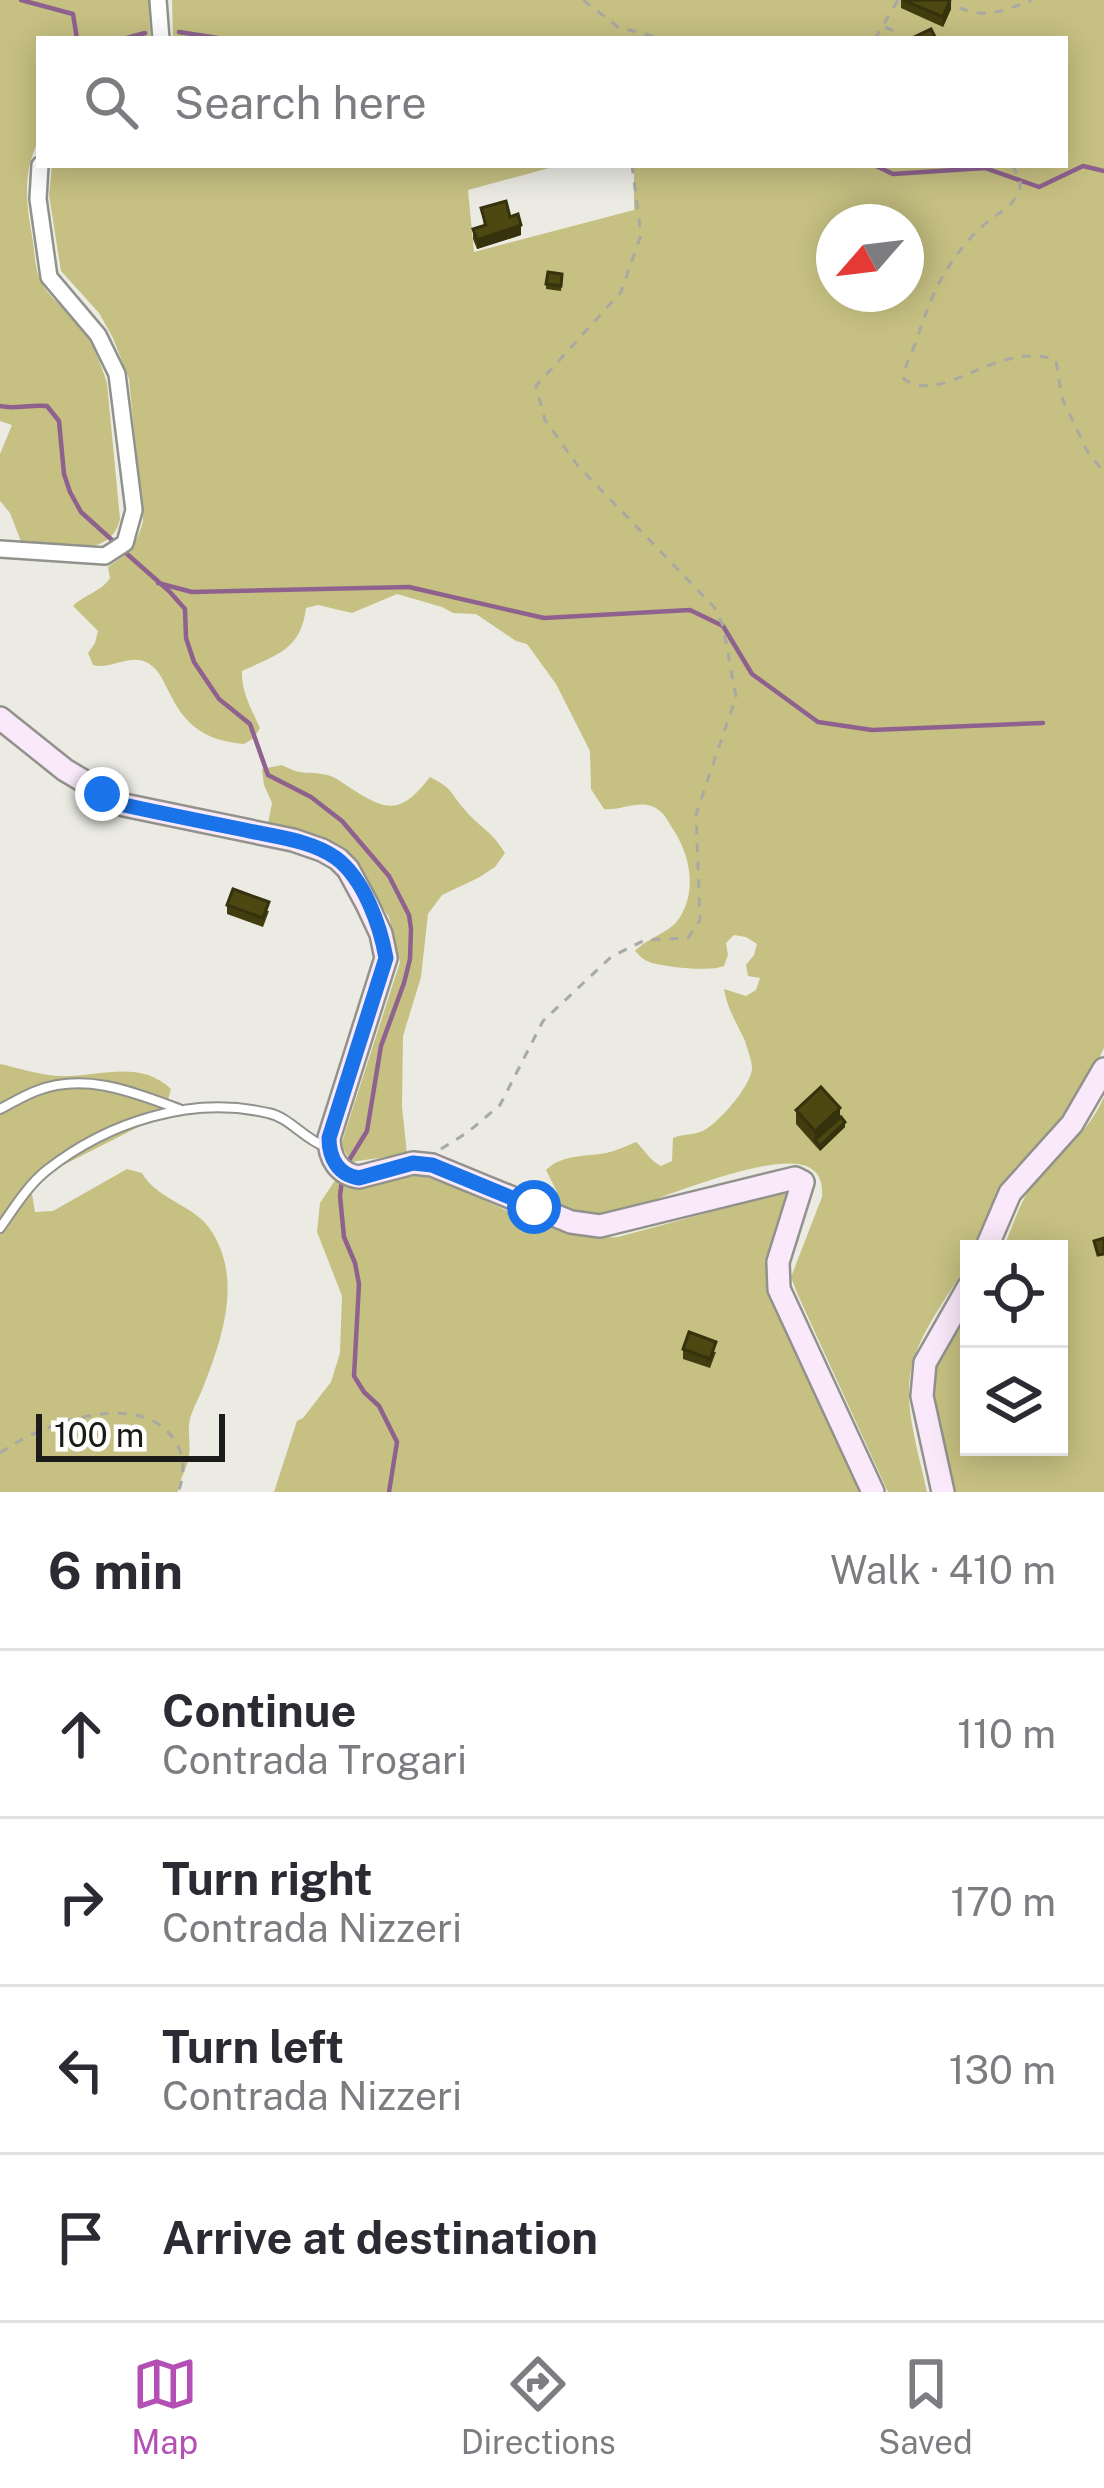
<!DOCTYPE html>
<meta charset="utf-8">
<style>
body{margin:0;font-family:"Public Sans",sans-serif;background:#f7f7f7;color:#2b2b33}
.controls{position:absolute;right:36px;bottom:36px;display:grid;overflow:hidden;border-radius:0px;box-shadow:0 6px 30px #0003}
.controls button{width:108px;height:108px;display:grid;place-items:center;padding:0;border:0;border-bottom:3px solid #e1e1e2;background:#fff;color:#2b2b33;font:60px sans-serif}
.compass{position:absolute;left:816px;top:204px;width:108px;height:108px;border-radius:50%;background:#fff;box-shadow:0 6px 30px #0003;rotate:242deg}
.scale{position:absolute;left:36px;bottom:30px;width:189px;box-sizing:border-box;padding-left:12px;border:6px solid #1b1b19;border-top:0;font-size:33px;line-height:42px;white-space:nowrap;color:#1b1b19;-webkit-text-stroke:9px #fffffe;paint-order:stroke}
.stop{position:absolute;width:36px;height:36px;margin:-27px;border:9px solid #1a73e8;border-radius:50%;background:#fff}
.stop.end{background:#1a73e8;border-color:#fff;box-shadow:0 3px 12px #0008}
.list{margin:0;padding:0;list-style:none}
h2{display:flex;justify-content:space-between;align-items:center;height:156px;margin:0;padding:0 48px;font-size:51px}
h2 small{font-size:39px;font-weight:400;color:#7c7c81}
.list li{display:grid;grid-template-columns:78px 1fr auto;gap:36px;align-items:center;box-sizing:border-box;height:168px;padding:0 48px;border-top:3px solid #e1e1e2}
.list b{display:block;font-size:45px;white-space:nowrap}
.list p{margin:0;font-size:39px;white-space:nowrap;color:#7c7c81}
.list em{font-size:39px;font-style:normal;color:#7c7c81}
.icon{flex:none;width:66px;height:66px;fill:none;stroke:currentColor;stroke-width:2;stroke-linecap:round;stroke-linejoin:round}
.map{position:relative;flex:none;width:1104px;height:1492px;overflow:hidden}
.search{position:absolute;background:#fff;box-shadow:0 6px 30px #0003;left:36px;right:36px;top:36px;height:132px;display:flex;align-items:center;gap:30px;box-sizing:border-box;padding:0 42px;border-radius:0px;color:#7c7c81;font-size:45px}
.sheet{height:828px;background:#fff}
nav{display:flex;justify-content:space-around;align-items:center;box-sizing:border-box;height:168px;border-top:3px solid #e1e1e2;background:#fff;font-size:33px;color:#7c7c81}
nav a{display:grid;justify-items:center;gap:6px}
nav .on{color:#b44fb5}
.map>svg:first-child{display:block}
</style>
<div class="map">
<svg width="1104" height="1492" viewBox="0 0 1104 1492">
<rect width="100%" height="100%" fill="#ebebe4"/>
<path fill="#c6c082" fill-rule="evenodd" d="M 0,0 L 149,0 L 150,39 L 39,39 L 39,140 C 21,174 27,206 33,242 C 35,254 35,269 40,280 C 48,297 66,309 78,323 C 92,340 100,362 107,383 L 120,519 C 111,561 54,546 22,544 L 10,513 L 0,501 L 0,454 L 12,425 L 0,421 Z
M 172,0 L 1104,0 L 1104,1048 L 1075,1106 L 1063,1122 L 1018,1165 L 1007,1180 L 977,1249 L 969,1249 L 969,1262 C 950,1293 924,1326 913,1361 C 901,1402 919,1452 927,1492 L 888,1492 L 797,1293 L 791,1277 L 822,1197 C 823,1184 820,1171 806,1166 C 768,1152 654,1201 613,1215 L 590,1214 L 554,1205 L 557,1192 L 546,1170 C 563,1154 583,1157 606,1153 C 616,1151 626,1146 636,1142 C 646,1151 649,1160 661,1166 L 672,1161 L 673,1138 C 682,1134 691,1135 700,1132 C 716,1127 752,1085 752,1068 C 752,1061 747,1048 745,1041 C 737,1023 727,1009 724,989 L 746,996 L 756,990 L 760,978 L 748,976 L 746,965 L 754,955 L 757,944 L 746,937 L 734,935 L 726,943 L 728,955 L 724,966 C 708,972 668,967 652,963 C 643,960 641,957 635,951 C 648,937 671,933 680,917 C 698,888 689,852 671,826 C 666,817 661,809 651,806 C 635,801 620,811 604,809 L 591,789 L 590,751 L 556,684 L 527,644 L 516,641 L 476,614 L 453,613 L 442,607 L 397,594 L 352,613 L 318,605 L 306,608 C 301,650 276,655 242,671 C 241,692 252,710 260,728 L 254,738 L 244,744 C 207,741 186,727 170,694 C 164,683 160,670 148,663 C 130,653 111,670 93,665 L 88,653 L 95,643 L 98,631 L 73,606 C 85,594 101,592 110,578 L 108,567 C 128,554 137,545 143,521 L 129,379 L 113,338 L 99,313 L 61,271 L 49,195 L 52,165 L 560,165 L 468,190 L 474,252 L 634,210 L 634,165 L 1065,165 L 1065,39 L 173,39 ZM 834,222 L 906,222 L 906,294 L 834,294 Z
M 282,765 C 305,777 306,770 327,775 C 336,777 344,784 352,789 C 389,813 402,813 430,777 C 454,789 449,792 465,810 C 480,828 491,830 505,853 L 495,867 L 478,878 L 442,895 L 428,914 L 421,977 L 403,1036 L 402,1107 L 407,1154 L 351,1162 L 341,1145 L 400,962 L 389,917 L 350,860 L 267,829 L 272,803 L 264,785 L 262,769 Z
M 0,1064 C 19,1068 39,1075 58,1076 C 96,1078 139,1058 171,1089 L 165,1110 L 146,1123 L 30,1182 L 35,1212 L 53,1211 L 127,1169 L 142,1173 C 158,1201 195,1204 212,1232 C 242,1280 223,1336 204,1385 C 200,1396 193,1408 190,1419 C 187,1431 191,1444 189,1457 C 187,1469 179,1479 178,1492 L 0,1492 Z
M 1104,1097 L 1104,1492 L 951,1492 C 944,1456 925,1402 936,1367 C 942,1346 958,1326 969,1307 L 969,1447 L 1059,1447 L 1059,1249 L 1003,1249 C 1013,1226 1020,1199 1037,1179 C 1063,1148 1086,1136 1104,1097 Z
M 410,1176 C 442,1175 470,1194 499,1207 C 536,1224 577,1239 618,1237 L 799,1188 L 769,1267 L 768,1281 L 862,1492 L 274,1492 L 297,1421 L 303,1418 L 331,1382 L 340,1353 L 342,1296 L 317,1232 L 320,1203 L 336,1179 L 344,1184 L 352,1185 Z"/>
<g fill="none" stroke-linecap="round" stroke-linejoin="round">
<path stroke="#8f618f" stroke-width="4.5" d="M 21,0 L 73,14 L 77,39
M 179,32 L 224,39
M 123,39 L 145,33
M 874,165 L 893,174 L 985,168 L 1039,187 L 1083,166 L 1104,171
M 0,406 C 13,410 31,404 47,406 L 59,421 L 64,474 L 70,492 L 81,512 L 112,540
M 127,554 L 169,591 L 185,609 L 186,638 L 194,662 L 219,699 L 250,724 L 268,775 L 311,797 L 342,821 L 389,876 L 409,915 L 411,929 L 410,959 L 404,983 L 381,1046 L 367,1131 L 348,1162
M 158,583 L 192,592 L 409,587 L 544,618 L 690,610 L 723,626 L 752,674 L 818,722 L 872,730 L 1043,723
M 342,1180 L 340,1196 L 344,1237 L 355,1263 L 359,1284 L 354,1376 L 364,1392 L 379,1406 L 397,1442 L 389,1492"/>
<g stroke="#92928c" stroke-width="12">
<path id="lane" d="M 0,1109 C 12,1103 23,1096 36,1091 C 85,1072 133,1092 179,1109
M 0,1228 C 14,1208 28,1185 47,1170 C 108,1122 191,1095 268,1113 C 289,1117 303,1138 324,1146"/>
</g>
<g stroke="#92928c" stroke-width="20">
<path id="street" d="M 158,0 L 161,39
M 0,549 L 105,556 L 125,543 L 134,510 L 117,374 L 98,335 L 49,277 L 38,199 L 40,165"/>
</g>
<g stroke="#92928c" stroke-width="26">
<path id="secondary" d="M 0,718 L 65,770 L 124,805 L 293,840 L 322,850 L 338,859 L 348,869 L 367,904 L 381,934 L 386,958 L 329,1138 C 329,1157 338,1174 359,1177 L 413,1163 L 432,1165 L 571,1222 L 600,1226 L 795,1178 L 803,1182 L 778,1262 L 779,1289 L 873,1492
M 986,1249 L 1010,1193 L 1072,1124 L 1104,1069
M 943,1492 L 922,1396 L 925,1363 L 969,1286"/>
</g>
<path stroke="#a9a9a4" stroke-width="3" stroke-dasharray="9 9" stroke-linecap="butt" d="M 583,0 L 618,27 L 664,39
M 943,0 C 980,20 994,15 1032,0
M 885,27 L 892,30 L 898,39
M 875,39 L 898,0
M 1012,165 C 1017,174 1023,180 1019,191 C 1013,208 991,217 979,229 C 942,267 932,295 915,344 C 911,356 904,365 904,379 C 943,407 997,339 1056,360 L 1062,398 L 1087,451 L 1104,472
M 441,1149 L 468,1132 L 500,1105 L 543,1021 L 611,957 L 645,940 L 688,938 L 700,920 L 696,814 L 736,697 L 723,626 L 715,608 L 578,466 L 545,420 L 536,386 L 621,292 L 641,235 L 632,165
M 0,1453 C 43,1422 147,1385 178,1446 C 185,1461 184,1478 178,1492"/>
<use href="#lane" stroke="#fff" stroke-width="8"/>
<use href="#street" stroke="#fff" stroke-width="15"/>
<use href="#secondary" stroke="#fae9fa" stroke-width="21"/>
</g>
<path fill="#423d0f" d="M 901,0 L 951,0 L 951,9 L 943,27 L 901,8 Z
M 481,208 L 510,217 L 521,235 L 477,249 L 473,239 L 473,229 L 484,226 Z
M 562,274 L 561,291 L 546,289 L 546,284 Z
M 227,905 L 269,911 L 263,927 L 227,914 Z
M 796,1110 L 840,1117 L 845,1127 L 820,1151 L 796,1124 Z
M 683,1349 L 716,1352 L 710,1368 L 683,1359 Z"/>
<path fill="#36320d" d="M 951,0 L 951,9 L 943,27 L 943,17 Z
M 521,225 L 521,235 L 477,249 L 477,240 Z
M 840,1108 L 840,1122 L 815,1140 L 815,1145 L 815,1131 Z
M 845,1122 L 845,1127 L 820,1151 L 820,1146 Z"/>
<path fill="#4d4712" stroke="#36320d" stroke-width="3" d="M 903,0 L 950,0 L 943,17 Z
M 931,29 L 936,39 L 912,38 Z
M 506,201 L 510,217 L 518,214 L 521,225 L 477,240 L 473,229 L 486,225 L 481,208 Z
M 548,272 L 562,274 L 561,286 L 546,284 Z
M 233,889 L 269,902 L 263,918 L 227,905 Z
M 821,1087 L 840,1108 L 815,1131 L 796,1110 Z
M 841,1117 L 845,1122 L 820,1146 L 815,1140 Z
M 1104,1238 L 1104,1254 L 1098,1255 L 1094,1241 Z
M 689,1332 L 716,1342 L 710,1359 L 683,1349 Z"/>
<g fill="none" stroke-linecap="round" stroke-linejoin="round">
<path stroke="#1a73e8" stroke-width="15" d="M 102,794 L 124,805 C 165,814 205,822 245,830 C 275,837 311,840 336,858 C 364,879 380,925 386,958 L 329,1138 C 329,1158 338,1175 359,1178 L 413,1163 L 432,1165 L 534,1207"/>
</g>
</svg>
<div class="controls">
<button><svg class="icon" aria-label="locate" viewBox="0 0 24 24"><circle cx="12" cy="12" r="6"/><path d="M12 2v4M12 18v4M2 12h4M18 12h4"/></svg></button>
<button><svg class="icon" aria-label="layers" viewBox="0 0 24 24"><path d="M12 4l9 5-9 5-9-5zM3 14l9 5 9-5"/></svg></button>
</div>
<svg class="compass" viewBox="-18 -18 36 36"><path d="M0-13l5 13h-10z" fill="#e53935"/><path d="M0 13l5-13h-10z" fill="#7c7c81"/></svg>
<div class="scale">100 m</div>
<div class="stop" style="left:534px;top:1207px"></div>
<div class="stop end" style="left:102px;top:794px"></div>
<div class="search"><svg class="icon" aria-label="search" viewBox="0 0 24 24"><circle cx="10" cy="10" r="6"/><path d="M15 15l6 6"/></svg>Search here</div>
</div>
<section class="sheet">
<h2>6 min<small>Walk · 410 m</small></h2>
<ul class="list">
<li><svg class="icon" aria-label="ahead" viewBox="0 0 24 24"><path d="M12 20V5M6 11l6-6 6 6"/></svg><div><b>Continue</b><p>Contrada Trogari</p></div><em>110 m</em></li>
<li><svg class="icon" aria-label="right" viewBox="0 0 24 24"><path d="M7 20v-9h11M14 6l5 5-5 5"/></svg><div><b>Turn right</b><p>Contrada Nizzeri</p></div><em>170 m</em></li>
<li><svg class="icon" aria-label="left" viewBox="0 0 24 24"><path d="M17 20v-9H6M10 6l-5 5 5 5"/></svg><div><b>Turn left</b><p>Contrada Nizzeri</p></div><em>130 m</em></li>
<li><svg class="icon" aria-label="arrive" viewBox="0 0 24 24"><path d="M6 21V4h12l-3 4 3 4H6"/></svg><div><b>Arrive at destination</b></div></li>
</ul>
</section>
<nav>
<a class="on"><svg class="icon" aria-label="map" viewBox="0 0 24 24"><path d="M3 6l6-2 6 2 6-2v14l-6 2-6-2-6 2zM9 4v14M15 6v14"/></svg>Map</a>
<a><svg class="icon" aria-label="directions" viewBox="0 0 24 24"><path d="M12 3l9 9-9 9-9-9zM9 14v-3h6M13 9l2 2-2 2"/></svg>Directions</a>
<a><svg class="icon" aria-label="saved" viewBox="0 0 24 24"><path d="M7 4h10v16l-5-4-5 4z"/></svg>Saved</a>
</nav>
